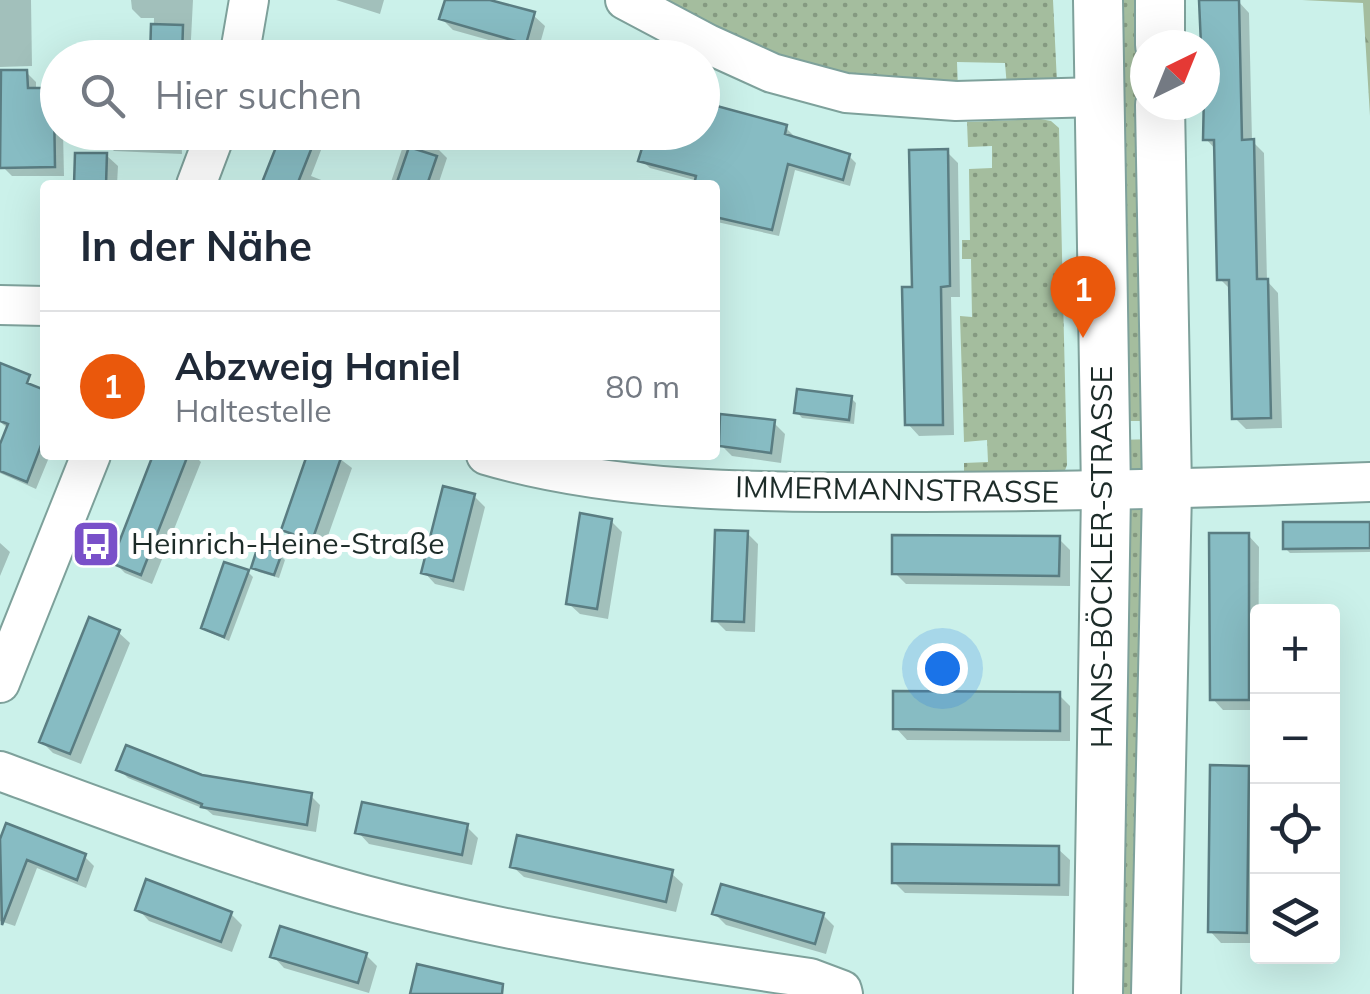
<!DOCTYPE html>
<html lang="de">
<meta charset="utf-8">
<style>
body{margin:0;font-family:Mulish,sans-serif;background:#f2f2f3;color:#1f2937}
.controls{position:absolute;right:30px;bottom:30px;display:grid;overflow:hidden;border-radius:10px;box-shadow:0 10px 40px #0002}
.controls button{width:90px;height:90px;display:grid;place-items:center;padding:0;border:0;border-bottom:2px solid #e0e1e3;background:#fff;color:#1f2937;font:50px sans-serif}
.compass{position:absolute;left:1130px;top:30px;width:90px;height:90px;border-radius:50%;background:#fff;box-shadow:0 10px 40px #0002;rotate:43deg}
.you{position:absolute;left:942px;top:668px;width:35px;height:35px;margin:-25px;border:8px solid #fff;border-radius:50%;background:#1a73e8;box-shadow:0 0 0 15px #1a73e833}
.badge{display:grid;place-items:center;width:65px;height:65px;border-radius:50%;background:#ea580c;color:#fff;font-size:32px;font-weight:700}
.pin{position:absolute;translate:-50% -82px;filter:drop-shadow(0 2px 5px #0008)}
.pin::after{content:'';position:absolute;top:52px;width:35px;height:30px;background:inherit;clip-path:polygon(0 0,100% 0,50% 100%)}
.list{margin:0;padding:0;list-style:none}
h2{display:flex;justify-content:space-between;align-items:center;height:130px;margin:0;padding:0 40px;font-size:42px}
h2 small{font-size:32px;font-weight:400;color:#747a83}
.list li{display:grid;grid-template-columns:65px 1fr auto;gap:30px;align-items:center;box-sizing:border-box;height:150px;padding:0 40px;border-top:2px solid #e0e1e3}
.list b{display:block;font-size:38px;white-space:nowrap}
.list p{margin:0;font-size:32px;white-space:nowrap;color:#747a83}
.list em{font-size:32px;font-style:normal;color:#747a83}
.icon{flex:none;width:55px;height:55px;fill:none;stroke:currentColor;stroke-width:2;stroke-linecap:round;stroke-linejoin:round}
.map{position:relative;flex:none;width:1370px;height:994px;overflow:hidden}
.search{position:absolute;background:#fff;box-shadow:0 10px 40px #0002;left:40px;top:40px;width:680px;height:110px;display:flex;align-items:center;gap:25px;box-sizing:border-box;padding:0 35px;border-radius:55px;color:#747a83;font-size:38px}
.panel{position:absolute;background:#fff;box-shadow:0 10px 40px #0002;left:40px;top:180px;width:680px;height:280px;border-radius:10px}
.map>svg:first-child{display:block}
</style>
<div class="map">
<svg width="1370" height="994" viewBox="0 0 1370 994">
<defs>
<pattern id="grass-dots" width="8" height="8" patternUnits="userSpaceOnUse" patternTransform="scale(2.5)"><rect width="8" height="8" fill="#a4bd9e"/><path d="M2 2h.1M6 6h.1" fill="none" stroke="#859a81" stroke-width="1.8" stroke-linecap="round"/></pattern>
<pattern id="forest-firs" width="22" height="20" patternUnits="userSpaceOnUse" patternTransform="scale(2.5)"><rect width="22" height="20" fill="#a4bd9e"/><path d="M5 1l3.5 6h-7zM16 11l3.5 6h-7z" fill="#859a81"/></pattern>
</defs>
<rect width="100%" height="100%" fill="#cbf1ea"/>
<path fill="url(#grass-dots)" d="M 652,0 L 1053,0 L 1057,83 L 1007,87 L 1005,63 L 957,62 L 958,90 L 795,68 Z
M 1111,0 L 1148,0 L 1145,105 L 1156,421 L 1117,421 Z
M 1040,119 L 1051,121 L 1059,128 L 1067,465 L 1064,473 L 964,475 L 964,463 L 988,462 L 987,440 L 964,442 L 960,316 L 972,317 L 971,259 L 962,259 L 962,240 L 970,240 L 969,169 L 992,168 L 992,146 L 968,147 L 967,122 Z
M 1156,439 L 1148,474 L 1127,475 L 1117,440 Z
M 1129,506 L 1145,509 L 1150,994 L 1112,994 Z"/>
<path fill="url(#forest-firs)" d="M 1302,0 L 1370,0 L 1370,116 L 1363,3 Z"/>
<path fill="#0003" d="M 0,0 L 31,0 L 32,66 L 0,67 Z
M 93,0 L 193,0 L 190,58 L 153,58 L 154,18 L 141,18 L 132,9 L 131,0 Z
M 336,0 L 384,0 L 380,14 Z
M 447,0 L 481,0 L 533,15 L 545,26 L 536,58 L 530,58 L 521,49 L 453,30 L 442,19 Z
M 1238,1 L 1249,13 L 1252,141 L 1264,153 L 1267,281 L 1278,293 L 1282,428 L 1246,429 L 1235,418 L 1232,291 L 1220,279 L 1217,151 L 1206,139 L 1203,45 Z
M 575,52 L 596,58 L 574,58 Z
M 26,72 L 36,82 L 36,90 L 58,111 L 58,132 L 63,132 L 64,176 L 12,176 L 3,167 Z
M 786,128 L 793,135 L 792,139 L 849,156 L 856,163 L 850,186 L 795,170 L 779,236 L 717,222 L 715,229 L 715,185 L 696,185 L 698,181 L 650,168 L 642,161 L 702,132 Z
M 106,132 L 181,132 L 182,154 L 114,151 L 105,142 Z
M 285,132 L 328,132 L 311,176 L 334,185 L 264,185 Z
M 341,132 L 365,132 L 362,141 Z
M 379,132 L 427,132 L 423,145 L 439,150 L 447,158 L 438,185 L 390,185 L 404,143 Z
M 947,152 L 958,163 L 960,297 L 951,297 L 954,435 L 919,436 L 908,424 L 914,289 Z
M 106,155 L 118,166 L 117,185 L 77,185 Z
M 0,366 L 25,385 L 45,393 L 45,455 L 50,455 L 36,489 L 0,473 L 0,451 L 9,429 L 0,422 Z
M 851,398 L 856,403 L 854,424 L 802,418 L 797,412 Z
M 774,423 L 785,434 L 781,463 L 732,456 L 721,445 Z
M 156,455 L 194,455 L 201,462 L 152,584 L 125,573 L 114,562 Z
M 309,455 L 335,455 L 352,468 L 323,550 L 295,540 L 283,529 Z
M 474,496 L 485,507 L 464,591 L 435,584 L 424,572 Z
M 611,521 L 622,532 L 608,619 L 580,614 L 568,603 Z
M 1370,524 L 1370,552 L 1290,553 L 1285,548 Z
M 747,533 L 758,544 L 755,632 L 726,631 L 715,620 Z
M 1248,535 L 1259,547 L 1258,710 L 1223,710 L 1212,698 Z
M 1059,539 L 1070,550 L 1070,586 L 906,584 L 895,573 Z
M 0,543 L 10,552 L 0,576 Z
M 280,555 L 285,560 L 279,578 L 259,572 L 254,567 Z
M 248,572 L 253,577 L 229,641 L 209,632 L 204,627 Z
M 118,632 L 130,643 L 81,764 L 53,753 L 42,742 Z
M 1059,695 L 1070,706 L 1070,741 L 907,740 L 896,728 Z
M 1248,768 L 1258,778 L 1257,943 L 1221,943 L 1210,931 Z
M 119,769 L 202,778 L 311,796 L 320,805 L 316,832 L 213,815 L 207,810 L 128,778 Z
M 8,826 L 84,856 L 94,866 L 86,888 L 37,868 L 15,926 L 0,921 L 0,846 Z
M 467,827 L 478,838 L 472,865 L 369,844 L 358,832 Z
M 1058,849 L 1070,860 L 1069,896 L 905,893 L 894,882 Z
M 512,866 L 671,873 L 683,884 L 676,912 L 524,877 Z
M 138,909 L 231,914 L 242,925 L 232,952 L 149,921 Z
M 715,914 L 823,915 L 834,926 L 826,954 L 726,925 Z
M 366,955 L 377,966 L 369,993 L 284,968 L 273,956 Z"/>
<path fill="#87bcc3" stroke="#5a7d82" stroke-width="2.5" d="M 445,0 L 490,0 L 535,12 L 526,44 L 439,19 Z
M 1199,0 L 1239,0 L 1242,140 L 1254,139 L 1257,279 L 1268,279 L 1271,418 L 1232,419 L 1229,280 L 1217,280 L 1214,140 L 1203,140 L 1205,45 L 1201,45 Z
M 151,24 L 183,25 L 182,58 L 150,58 Z
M 1,70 L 27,70 L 28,88 L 46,88 L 47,104 L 54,104 L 55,167 L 0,168 Z
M 702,102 L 787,125 L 785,134 L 850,154 L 843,180 L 788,164 L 772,230 L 715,217 L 715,185 L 694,185 L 696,176 L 638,161 L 647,132 L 702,132 Z
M 282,132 L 318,132 L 297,185 L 261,185 Z
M 409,147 L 437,156 L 427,185 L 396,185 Z
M 948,149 L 950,286 L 941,287 L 943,425 L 905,425 L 902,287 L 912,287 L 909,150 Z
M 75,153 L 107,153 L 106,185 L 74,185 Z
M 0,363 L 30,375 L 27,383 L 45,390 L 45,435 L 27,482 L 0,471 L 0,444 L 8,424 L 0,421 Z
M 797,389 L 852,396 L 849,420 L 794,413 Z
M 720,414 L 775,420 L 771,453 L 719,446 Z
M 153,455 L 188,455 L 141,575 L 111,563 Z
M 307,455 L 342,455 L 312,541 L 281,530 Z
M 443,486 L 475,494 L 453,581 L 421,573 Z
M 580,513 L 612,519 L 597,609 L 566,604 Z
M 1283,522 L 1370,522 L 1370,548 L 1283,549 Z
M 715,530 L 748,531 L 744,622 L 712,621 Z
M 1209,533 L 1249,533 L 1249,700 L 1210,700 Z
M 892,535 L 1060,536 L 1059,576 L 892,574 Z
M 258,546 L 282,553 L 274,575 L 251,568 Z
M 224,562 L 249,570 L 224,637 L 201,628 Z
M 89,617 L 120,630 L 70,754 L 39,742 Z
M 893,691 L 1060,692 L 1060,731 L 893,729 Z
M 126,745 L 202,775 L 312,793 L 307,825 L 201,807 L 202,804 L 116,770 Z
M 1210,765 L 1249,766 L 1247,933 L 1208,932 Z
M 362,802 L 468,824 L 462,855 L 355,833 Z
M 6,823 L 86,854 L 77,880 L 27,860 L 2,925 L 0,839 Z
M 517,835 L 673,870 L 666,902 L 510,867 Z
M 892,844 L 1059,846 L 1059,885 L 892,883 Z
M 146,879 L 232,912 L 221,942 L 135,910 Z
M 721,884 L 824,913 L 815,944 L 712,914 Z
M 280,926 L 367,953 L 358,983 L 270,957 Z
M 417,964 L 503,984 L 502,994 L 410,994 Z"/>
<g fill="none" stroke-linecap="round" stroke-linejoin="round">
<g stroke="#7ea19b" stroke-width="42">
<path id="minor" d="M 625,0 L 708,44 L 772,73 L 846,93 L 956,101 L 1098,97
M 239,58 L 249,0
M 196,185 L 216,132
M 0,305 L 45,306
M 486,455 C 614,493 761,492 893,492 C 1052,492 1211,488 1370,482
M 0,683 L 91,455
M 0,771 C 119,815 238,860 361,894 C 508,934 659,956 810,978 L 842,990 L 843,994"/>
</g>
<g stroke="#7ea19b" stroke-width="52">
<path id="major" d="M 1098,0 L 1106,492 L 1098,994
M 1160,45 L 1160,0
M 1156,994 L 1167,490 L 1160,105"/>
</g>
<use href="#minor" stroke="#fff" stroke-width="38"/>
<use href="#major" stroke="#fff" stroke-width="48"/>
</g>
<defs>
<g id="bus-square" transform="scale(2.5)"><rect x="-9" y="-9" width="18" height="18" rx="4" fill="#7950c9" stroke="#fff"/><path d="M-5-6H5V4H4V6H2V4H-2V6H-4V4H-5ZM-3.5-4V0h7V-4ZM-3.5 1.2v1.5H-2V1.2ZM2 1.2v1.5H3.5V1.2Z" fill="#fff"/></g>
</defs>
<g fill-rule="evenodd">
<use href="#bus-square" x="96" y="544"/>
</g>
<g text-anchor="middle" stroke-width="10" stroke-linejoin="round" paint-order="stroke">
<g font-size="30" fill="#1d2c29" stroke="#fff">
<text transform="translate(897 490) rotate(1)" y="10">IMMERMANNSTRASSE</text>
<text transform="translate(1102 557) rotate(-90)" y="10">HANS-BÖCKLER-STRASSE</text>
</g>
<g font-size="30" fill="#1d2c29" stroke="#fff" text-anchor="start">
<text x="131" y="554">Heinrich-Heine-Straße</text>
</g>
</g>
</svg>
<div class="controls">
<button>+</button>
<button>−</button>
<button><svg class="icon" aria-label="locate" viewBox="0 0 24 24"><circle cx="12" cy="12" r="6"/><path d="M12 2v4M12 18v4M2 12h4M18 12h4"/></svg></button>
<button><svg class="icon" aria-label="layers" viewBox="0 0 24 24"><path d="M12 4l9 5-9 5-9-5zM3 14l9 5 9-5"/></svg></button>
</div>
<svg class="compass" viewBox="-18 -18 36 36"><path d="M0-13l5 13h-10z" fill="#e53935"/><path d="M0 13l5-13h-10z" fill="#747a83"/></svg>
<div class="you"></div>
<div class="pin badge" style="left:1083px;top:338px">1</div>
<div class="search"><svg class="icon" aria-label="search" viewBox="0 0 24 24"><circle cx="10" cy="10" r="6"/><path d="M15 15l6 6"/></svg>Hier suchen</div>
<section class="panel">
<h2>In der Nähe<small></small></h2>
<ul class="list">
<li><span class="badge">1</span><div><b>Abzweig Haniel</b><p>Haltestelle</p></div><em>80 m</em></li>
</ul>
</section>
</div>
